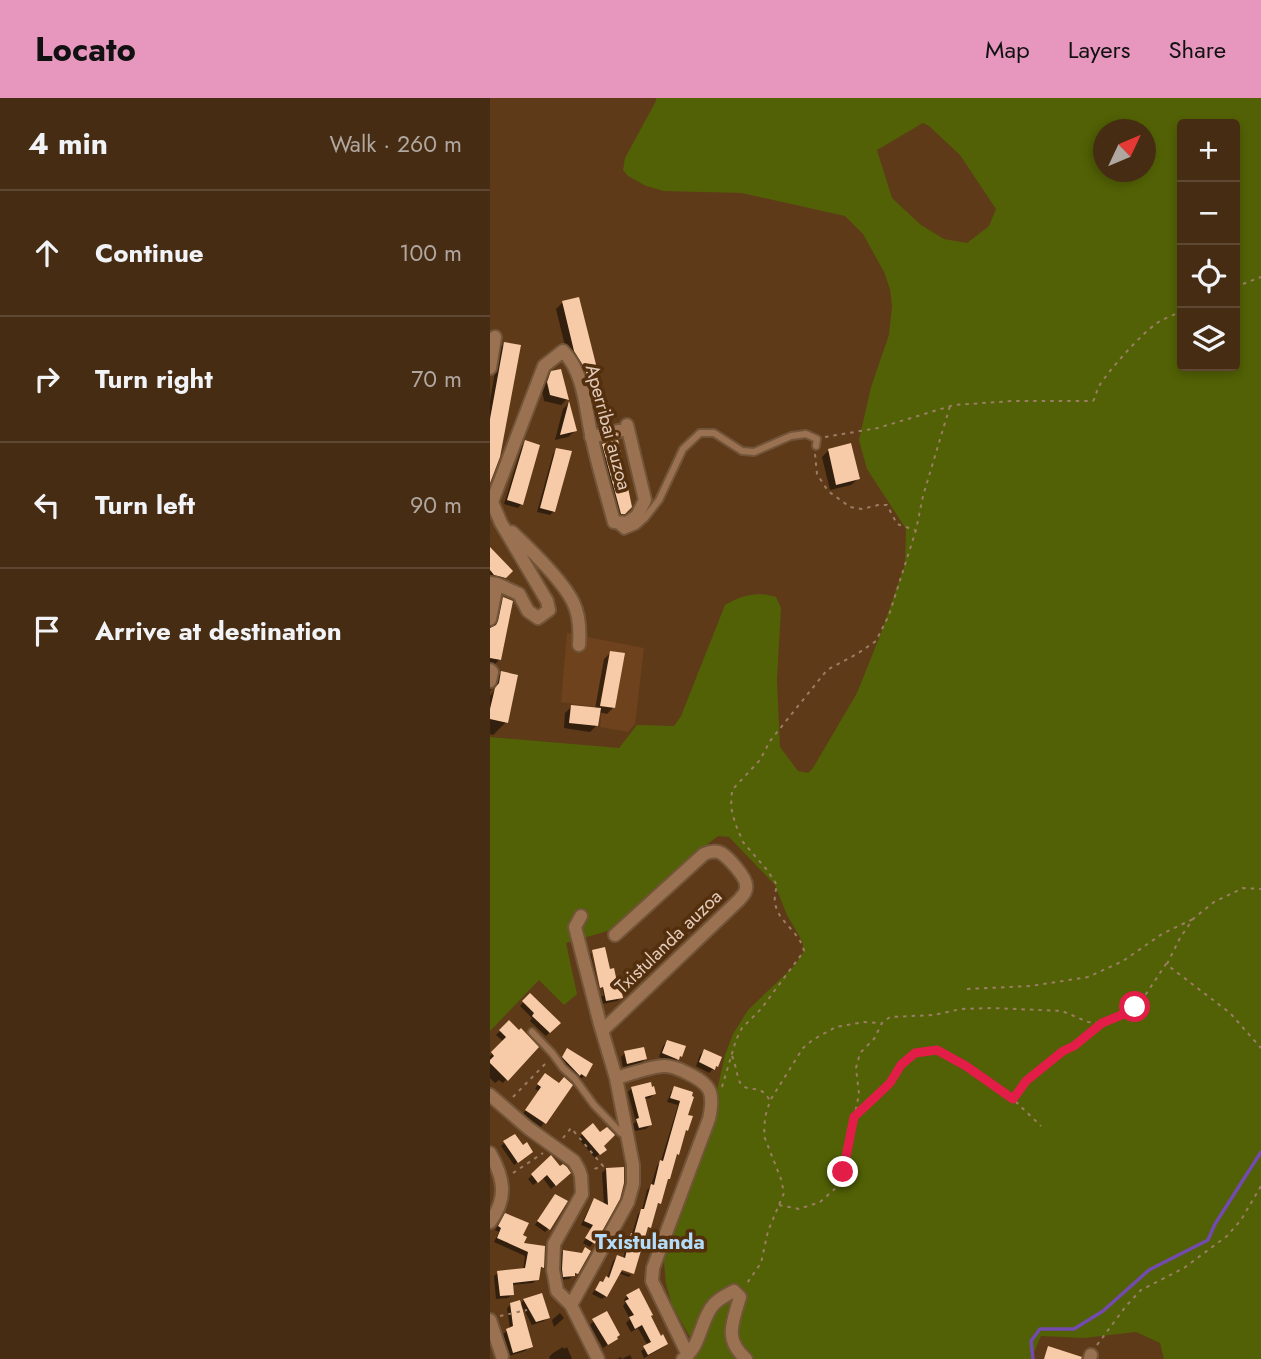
<!DOCTYPE html>
<meta charset="utf-8">
<style>
body{margin:0;font-family:Jost,sans-serif;background:#503821;color:#f1f3f6}
.controls{position:absolute;right:21px;top:21px;display:grid;overflow:hidden;border-radius:7px;box-shadow:0 4px 10px #0003}
.controls button{width:63px;height:63px;display:grid;place-items:center;padding:0;border:0;border-bottom:2px solid #5e4833;background:#462c13;color:#f1f3f6;font:35px sans-serif}
.compass{position:absolute;left:603px;top:21px;width:63px;height:63px;border-radius:50%;background:#462c13;box-shadow:0 4px 10px #0003;rotate:46deg}
.stop{position:absolute;width:21px;height:21px;margin:-16px;border:5px solid #e11d48;border-radius:50%;background:#fff}
.stop.end{background:#e11d48;border-color:#fff;box-shadow:0 2px 7px #0008}
.list{margin:0;padding:0;list-style:none}
h2{display:flex;justify-content:space-between;align-items:center;height:91px;margin:0;padding:0 28px;font-size:30px}
h2 small{font-size:23px;font-weight:400;color:#b0a7a0}
.list li{display:grid;grid-template-columns:46px 1fr auto;gap:21px;align-items:center;box-sizing:border-box;height:126px;padding:0 28px;border-top:2px solid #5e4833}
.list b{display:block;font-size:26px;white-space:nowrap}
.list em{font-size:23px;font-style:normal;color:#b0a7a0}
.icon{flex:none;width:38px;height:38px;fill:none;stroke:currentColor;stroke-width:2;stroke-linecap:round;stroke-linejoin:round}
.map{position:relative;flex:none;width:771px;height:1261px;overflow:hidden}
header{display:flex;align-items:center;gap:42px;box-sizing:border-box;height:98px;padding:0 35px;background:#e797bd;color:#111}
header strong{font-size:33px}
nav{display:flex;gap:38px;margin-inline-start:auto;font-size:24px}
main{display:flex}
aside{flex:1;background:#462c13}
.map>svg:first-child{display:block}
</style>
<header>
<strong>Locato</strong>
<nav><a>Map</a><a>Layers</a><a>Share</a></nav>
</header>
<main>
<aside>
<h2>4 min<small>Walk · 260 m</small></h2>
<ul class="list">
<li><svg class="icon" aria-label="ahead" viewBox="0 0 24 24"><path d="M12 20V5M6 11l6-6 6 6"/></svg><div><b>Continue</b></div><em>100 m</em></li>
<li><svg class="icon" aria-label="right" viewBox="0 0 24 24"><path d="M7 20v-9h11M14 6l5 5-5 5"/></svg><div><b>Turn right</b></div><em>70 m</em></li>
<li><svg class="icon" aria-label="left" viewBox="0 0 24 24"><path d="M17 20v-9H6M10 6l-5 5 5 5"/></svg><div><b>Turn left</b></div><em>90 m</em></li>
<li><svg class="icon" aria-label="arrive" viewBox="0 0 24 24"><path d="M6 21V4h12l-3 4 3 4H6"/></svg><div><b>Arrive at destination</b></div></li>
</ul>
</aside>
<div class="map">
<svg width="771" height="1261" viewBox="0 0 771 1261">
<rect width="100%" height="100%" fill="#5e3a19"/>
<path fill="#6d421c" d="M 77,535 L 154,550 L 145,626 L 138,634 L 110,629 L 112,610 L 71,604 Z"/>
<path fill="#526105" fill-rule="evenodd" d="M 166,0 L 771,0 L 771,1261 L 674,1261 L 670,1245 L 646,1234 L 594,1240 L 551,1238 L 541,1261 L 202,1261 L 205,1248 L 182,1207 L 176,1186 L 173,1153 L 220,1023 L 235,957 L 243,936 L 258,912 L 305,867 L 314,853 L 312,843 L 297,817 L 285,787 L 239,739 L 228,738 L 193,765 L 128,830 L 76,845 L 87,896 L 74,907 L 49,882 L 0,933 L 0,639 L 129,650 L 147,627 L 184,628 L 191,618 L 235,507 C 252,497 267,493 286,499 L 291,510 L 287,582 L 290,649 L 308,673 L 318,675 L 323,670 L 367,595 L 391,535 L 415,466 L 416,431 L 377,371 L 369,342 L 381,289 L 399,237 L 402,208 L 400,191 L 394,174 L 373,136 L 355,118 L 252,95 L 174,93 L 156,88 L 138,78 L 133,72 L 135,60 L 166,3 ZM 433,25 L 439,28 L 470,57 L 506,111 L 499,128 L 477,145 L 454,141 L 431,127 L 402,100 L 387,52 ZM 692,26 L 745,26 L 745,268 L 692,268 ZM 614,32 L 656,32 L 656,74 L 614,74 Z"/>
<path fill="#0007" d="M 73,204 L 119,325 L 112,331 L 102,334 L 78,260 L 66,211 Z
M 14,246 L 0,380 L 0,303 L 9,251 Z
M 62,275 L 77,301 L 71,307 L 54,303 L 52,292 L 55,282 Z
M 78,306 L 85,333 L 78,339 L 65,342 L 73,311 Z
M 36,344 L 31,406 L 28,410 L 14,406 L 32,348 Z
M 113,347 L 140,408 L 127,422 L 107,353 Z
M 67,352 L 64,413 L 60,417 L 47,414 L 63,356 Z
M 339,352 L 368,381 L 361,387 L 340,392 L 332,359 Z
M 0,454 L 20,473 L 5,488 L 0,486 Z
M 14,501 L 10,561 L 0,571 L 0,530 L 4,510 Z
M 120,555 L 123,610 L 117,616 L 108,614 L 107,627 L 100,634 L 74,630 L 75,615 L 82,608 L 105,611 L 114,561 Z
M 11,575 L 16,624 L 3,637 L 0,636 L 0,598 L 9,587 L 5,587 L 0,593 L 0,586 Z
M 105,854 L 118,873 L 131,899 L 127,903 L 112,906 L 110,898 L 114,898 Z
M 101,855 L 109,892 L 107,892 L 99,857 Z
M 40,897 L 68,925 L 56,938 L 40,923 L 42,920 L 30,908 Z
M 19,924 L 46,949 L 13,985 L 9,982 L 5,985 L 0,980 L 0,958 L 14,944 L 6,937 Z
M 177,944 L 190,958 L 184,964 L 169,959 L 173,948 Z
M 77,953 L 94,978 L 91,981 L 69,963 Z
M 214,953 L 230,960 L 226,968 L 219,975 L 206,968 L 210,957 Z
M 135,955 L 155,961 L 151,965 L 133,969 L 131,959 Z
M 51,981 L 69,987 L 80,988 L 51,1029 L 33,1016 L 49,993 L 45,991 Z
M 142,990 L 164,996 L 160,1000 L 154,1001 L 160,1027 L 156,1031 L 145,1033 L 143,1026 L 146,1024 L 138,994 Z
M 185,990 L 201,995 L 196,1018 L 197,1032 L 193,1035 L 188,1056 L 184,1059 L 175,1084 L 169,1105 L 165,1109 L 159,1129 L 155,1133 L 143,1173 L 123,1171 L 141,1177 L 139,1179 L 128,1175 L 116,1198 L 112,1201 L 102,1196 L 107,1189 L 117,1181 L 123,1163 L 127,1159 L 133,1161 L 138,1141 L 142,1136 L 148,1116 L 152,1112 L 157,1092 L 161,1088 L 167,1068 L 171,1063 L 188,1007 L 177,1004 L 181,994 Z
M 103,1028 L 114,1052 L 105,1060 L 88,1040 Z
M 14,1045 L 37,1057 L 24,1067 L 11,1048 Z
M 61,1060 L 69,1070 L 79,1075 L 61,1091 L 53,1080 L 43,1087 L 38,1081 Z
M 116,1071 L 132,1071 L 103,1145 L 100,1149 L 93,1145 L 101,1131 L 91,1127 L 101,1106 L 104,1102 L 114,1107 L 112,1075 Z
M 62,1102 L 59,1130 L 55,1134 L 45,1127 Z
M 12,1121 L 31,1138 L 31,1146 L 53,1169 L 49,1173 L 47,1181 L 43,1185 L 21,1187 L 22,1197 L 18,1200 L 6,1201 L 4,1178 L 8,1175 L 33,1172 L 35,1158 L 4,1144 L 9,1134 L 5,1132 Z
M 73,1153 L 87,1175 L 79,1181 L 70,1182 L 69,1157 Z
M 137,1198 L 159,1218 L 170,1240 L 176,1246 L 172,1250 L 154,1260 L 151,1253 L 158,1248 L 148,1230 L 141,1234 L 136,1225 L 140,1221 L 133,1208 L 135,1205 L 134,1202 Z
M 34,1202 L 58,1219 L 54,1223 L 42,1227 L 32,1208 L 30,1208 L 38,1250 L 35,1253 L 19,1258 L 13,1236 L 20,1231 L 17,1210 L 21,1206 L 30,1207 Z
M 70,1215 L 74,1220 L 64,1229 L 62,1222 Z
M 104,1223 L 126,1241 L 113,1250 L 100,1227 Z
M 73,1249 L 74,1251 L 77,1249 L 82,1261 L 60,1261 L 59,1259 L 63,1255 Z
M 140,1257 L 142,1261 L 127,1261 L 131,1259 L 132,1261 Z"/>
<g fill="none" stroke-linecap="round" stroke-linejoin="round">
<path stroke="#734aad" stroke-width="3.5" d="M 543,1261 L 541,1243 L 550,1231 L 584,1231 L 613,1213 L 659,1172 L 718,1142 L 725,1126 L 771,1054"/>
</g>
<path fill="#f8cba8" d="M 89,199 L 121,326 L 108,328 L 99,282 L 94,269 L 84,253 L 72,203 Z
M 14,244 L 31,247 L 10,359 L 0,385 L 0,321 Z
M 71,271 L 79,302 L 60,297 L 57,284 L 61,273 Z
M 79,303 L 87,333 L 70,337 Z
M 35,342 L 50,347 L 33,407 L 17,402 Z
M 128,342 L 142,409 L 135,416 L 131,416 L 112,346 Z
M 361,345 L 370,381 L 346,387 L 338,351 Z
M 66,350 L 82,353 L 65,414 L 50,410 Z
M 0,449 L 23,473 L 16,480 L 4,477 L 0,472 Z
M 13,499 L 23,503 L 11,562 L 0,560 L 0,530 L 6,527 L 8,523 Z
M 120,553 L 135,555 L 125,610 L 110,608 Z
M 11,573 L 28,577 L 18,625 L 0,621 L 0,611 L 5,590 L 9,585 Z
M 81,607 L 111,610 L 108,628 L 79,625 Z
M 115,849 L 120,871 L 124,870 L 127,884 L 130,884 L 133,900 L 116,903 L 113,889 L 110,890 L 102,852 Z
M 40,895 L 71,925 L 60,935 L 42,918 L 44,915 L 32,903 Z
M 19,922 L 29,932 L 31,930 L 49,949 L 18,983 L 0,965 L 0,962 L 4,958 L 1,954 L 16,939 L 9,932 Z
M 177,942 L 196,948 L 192,959 L 190,958 L 189,962 L 172,955 Z
M 154,949 L 157,961 L 137,966 L 134,953 Z
M 77,950 L 103,966 L 96,979 L 91,976 L 90,978 L 72,959 Z
M 214,951 L 232,959 L 228,969 L 226,968 L 225,972 L 209,964 Z
M 55,975 L 69,985 L 74,979 L 83,987 L 56,1026 L 35,1012 L 51,989 L 47,986 Z
M 161,984 L 162,989 L 164,988 L 166,996 L 155,999 L 162,1027 L 149,1030 L 146,1021 L 149,1020 L 141,989 Z
M 184,988 L 203,994 L 202,998 L 204,999 L 198,1017 L 203,1018 L 198,1033 L 196,1032 L 189,1057 L 187,1056 L 180,1081 L 178,1081 L 171,1106 L 168,1105 L 161,1130 L 158,1129 L 144,1176 L 132,1172 L 117,1199 L 105,1192 L 110,1183 L 113,1184 L 116,1178 L 119,1180 L 127,1157 L 135,1160 L 141,1135 L 144,1136 L 151,1111 L 154,1111 L 161,1086 L 164,1087 L 170,1062 L 173,1063 L 190,1003 L 180,1000 Z
M 103,1025 L 110,1034 L 117,1029 L 125,1037 L 114,1048 L 117,1052 L 110,1057 L 91,1035 Z
M 25,1036 L 33,1047 L 37,1044 L 43,1054 L 28,1065 L 13,1043 Z
M 61,1057 L 70,1068 L 73,1066 L 77,1069 L 81,1075 L 66,1088 L 57,1077 L 48,1085 L 41,1076 Z
M 134,1069 L 134,1085 L 130,1101 L 105,1146 L 95,1140 L 103,1127 L 94,1123 L 104,1100 L 118,1107 L 116,1070 Z
M 65,1096 L 78,1103 L 60,1132 L 47,1123 Z
M 15,1115 L 39,1125 L 33,1137 L 37,1139 L 34,1145 L 55,1148 L 54,1170 L 51,1169 L 49,1182 L 23,1185 L 24,1197 L 10,1198 L 7,1173 L 35,1170 L 38,1154 L 7,1140 L 11,1130 L 8,1128 Z
M 95,1149 L 101,1153 L 88,1176 L 85,1175 L 85,1178 L 73,1179 L 72,1171 L 73,1152 L 92,1155 Z
M 149,1190 L 163,1217 L 161,1218 L 171,1238 L 173,1236 L 178,1246 L 158,1257 L 153,1248 L 161,1244 L 152,1227 L 145,1231 L 139,1219 L 144,1217 L 135,1203 L 139,1201 L 136,1197 Z
M 52,1195 L 60,1220 L 46,1224 L 33,1201 Z
M 30,1202 L 43,1249 L 23,1255 L 16,1231 L 23,1228 L 20,1205 Z
M 117,1213 L 130,1237 L 127,1239 L 128,1241 L 118,1247 L 102,1221 Z
M 558,1248 L 592,1259 L 591,1261 L 554,1261 Z"/>
<g fill="none" stroke-linecap="round" stroke-linejoin="round">
<g stroke="#725438" stroke-width="10">
<path id="lane" d="M 127,427 L 134,433 L 146,428 L 155,420 L 169,402 L 193,351 L 210,335 L 224,335 L 252,353 L 264,354 L 301,338 L 316,336 L 327,341 L 326,348
M 42,934 L 62,955 L 73,970 L 85,981 L 104,1007 L 131,1035 L 137,1037"/>
</g>
<g stroke="#725438" stroke-width="16">
<path id="street" d="M 0,270 L 5,239
M 101,339 L 137,331
M 22,434 C 39,450 73,483 83,504 C 89,516 90,534 89,547
M 0,485 L 7,486 L 29,496 L 38,513 L 48,520 L 59,512 L 57,503 L 11,425 L 2,404 L 54,268 L 73,253 C 96,277 95,314 103,345 C 109,372 117,398 124,424 L 137,425 L 147,418 L 155,402 L 137,327
M 0,521 L 7,486
M 0,572 L 2,574 L 0,583
M 112,933 L 249,802 C 253,797 257,794 256,787 C 256,779 238,759 231,755 C 225,752 219,754 214,756 L 125,837
M 126,980 C 138,977 162,968 174,968 C 181,968 189,971 195,974 C 221,986 225,994 219,1021 L 163,1170 L 162,1183 L 198,1257
M 0,997 L 38,1030 L 84,1063 L 89,1072 L 91,1078 L 92,1096 L 64,1146 L 63,1172 L 67,1193 L 81,1207 L 108,1261
M 0,1055 C 14,1080 18,1100 0,1124
M 81,1207 L 138,1104 L 143,1086 L 143,1067 L 126,980 L 110,926 L 85,829 L 91,818
M 0,1222 L 12,1258
M 193,1261 C 210,1249 210,1226 221,1210 C 226,1202 235,1198 244,1193 L 250,1199 C 243,1224 233,1241 256,1261
M 600,1261 L 601,1257"/>
</g>
<path stroke="#9b7d63" stroke-width="2" stroke-dasharray="3.5 5" stroke-linecap="butt" d="M 745,189 L 771,179
M 335,339 L 388,330 L 464,307 L 523,303 L 603,303 C 607,297 606,293 609,288 C 620,271 651,236 667,225 C 675,220 684,217 692,213
M 325,356 L 327,376 L 338,393 L 360,409 L 372,411 L 388,407 L 397,407 L 407,426 L 425,432
M 677,866 L 690,840 L 703,821 L 724,804 L 753,790 L 771,791
M 477,891 L 541,888 L 598,879 L 633,863 L 672,836 L 703,821
M 242,958 C 246,966 247,981 251,986 C 260,996 270,984 280,1003 L 275,1019 L 274,1038 L 291,1081 L 294,1095 L 278,1133 L 271,1165 L 255,1188
M 232,989 L 246,942 L 252,930 L 271,911 L 314,853 C 310,833 287,824 285,804 C 284,798 286,792 287,787 L 277,772 L 253,744 L 245,725 L 241,709 L 242,692 L 270,662 L 280,643 L 337,572 L 367,556 L 386,543 L 399,517 L 426,432 L 433,398 L 460,308
M 23,999 L 58,963
M 523,1000 L 536,983 L 573,953 L 584,949 L 611,926
M 281,1001 L 313,950 L 324,941 L 346,929 L 374,924 L 391,925
M 365,1018 L 400,985 L 411,967 L 425,955 L 447,952 L 476,968 L 523,1001 L 551,1028
M 73,1040 L 81,1030 L 113,1068 L 101,1072
M 23,1075 L 53,1055
M 289,1107 L 309,1111 L 330,1104 L 347,1089 L 353,1074 L 369,996 L 366,970 L 370,955 L 384,941 L 392,925 L 400,919 L 444,917 L 471,911 L 503,910 L 572,913 L 598,924 L 612,925 L 634,916 L 645,909 L 654,899 L 676,866 L 740,915 L 771,950
M 10,1218 L 37,1212
M 607,1247 L 636,1208 L 651,1192 L 694,1170 L 737,1138 L 751,1122 L 771,1088"/>
<use href="#lane" stroke="#9a7251" stroke-width="6"/>
<use href="#street" stroke="#9a7251" stroke-width="12"/>
</g>
<g fill="none" stroke-linecap="round" stroke-linejoin="round">
<path stroke="#e11d48" stroke-width="9" d="M 353,1074 L 364,1019 L 400,985 L 411,967 L 425,955 L 447,952 L 476,968 L 523,1001 L 536,983 L 573,953 L 584,948 L 612,925 L 634,916 L 645,909"/>
</g>
<g text-anchor="middle" stroke-width="7" stroke-linejoin="round" paint-order="stroke">
<g font-size="19" fill="#e3ccbb" stroke="#532f0e">
<text transform="translate(119 329) rotate(75)" y="7">Aperribai auzoa</text>
<text transform="translate(178 843) rotate(-44)" y="7">Txistulanda auzoa</text>
</g>
<g font-size="21" font-weight="bold" fill="#b4ddfb" stroke="#532f0e">
<text x="160" y="1151">Txistulanda</text>
</g>
</g>
</svg>
<div class="controls">
<button>+</button>
<button>−</button>
<button><svg class="icon" aria-label="locate" viewBox="0 0 24 24"><circle cx="12" cy="12" r="6"/><path d="M12 2v4M12 18v4M2 12h4M18 12h4"/></svg></button>
<button><svg class="icon" aria-label="layers" viewBox="0 0 24 24"><path d="M12 4l9 5-9 5-9-5zM3 14l9 5 9-5"/></svg></button>
</div>
<svg class="compass" viewBox="-18 -18 36 36"><path d="M0-13l5 13h-10z" fill="#e53935"/><path d="M0 13l5-13h-10z" fill="#b0a7a0"/></svg>
<div class="stop" style="left:645px;top:909px"></div>
<div class="stop end" style="left:353px;top:1074px"></div>
</div>
</main>
